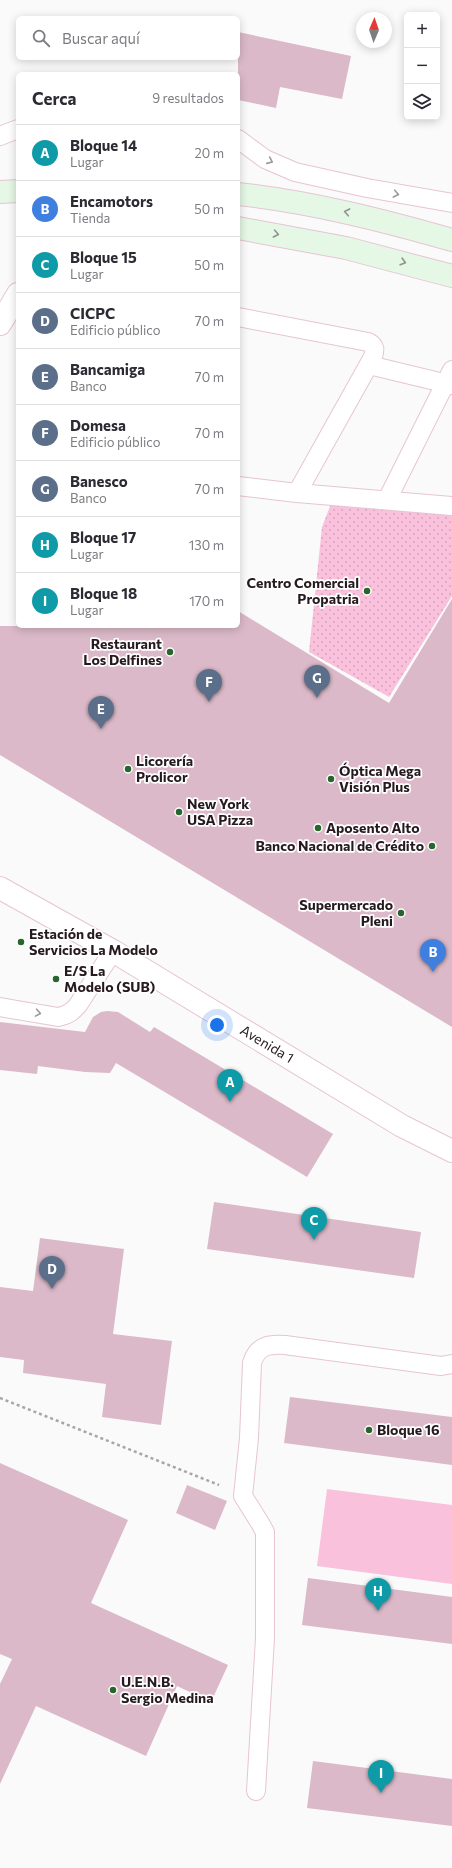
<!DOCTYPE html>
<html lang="es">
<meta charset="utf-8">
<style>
body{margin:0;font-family:Commissioner,sans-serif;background:#f2f2f3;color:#2b2b33}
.controls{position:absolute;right:12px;top:12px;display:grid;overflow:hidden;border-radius:6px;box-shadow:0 2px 10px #0003}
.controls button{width:36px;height:36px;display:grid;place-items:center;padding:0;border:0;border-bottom:1px solid #e1e1e2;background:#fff;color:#2b2b33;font:20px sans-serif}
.compass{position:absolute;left:356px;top:12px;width:36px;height:36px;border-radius:50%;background:#fff;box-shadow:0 2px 10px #0003;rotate:2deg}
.you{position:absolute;left:217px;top:1025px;width:14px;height:14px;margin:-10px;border:3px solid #fff;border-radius:50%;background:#1a73e8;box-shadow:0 0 0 6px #1a73e833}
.badge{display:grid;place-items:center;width:26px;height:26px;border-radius:50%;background:#1a73e8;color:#fff;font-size:13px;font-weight:700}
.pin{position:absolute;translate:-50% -33px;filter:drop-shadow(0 1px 2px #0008)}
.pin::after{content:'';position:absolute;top:21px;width:14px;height:12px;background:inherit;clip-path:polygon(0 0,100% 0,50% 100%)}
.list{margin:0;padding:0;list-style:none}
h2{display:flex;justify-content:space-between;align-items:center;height:52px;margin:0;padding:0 16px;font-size:17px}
h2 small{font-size:13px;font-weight:400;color:#7c7c81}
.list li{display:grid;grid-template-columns:26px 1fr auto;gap:12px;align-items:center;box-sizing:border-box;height:56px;padding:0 16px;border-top:1px solid #e1e1e2}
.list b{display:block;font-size:15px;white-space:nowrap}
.list p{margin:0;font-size:13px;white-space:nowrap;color:#7c7c81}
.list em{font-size:13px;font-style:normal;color:#7c7c81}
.icon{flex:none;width:22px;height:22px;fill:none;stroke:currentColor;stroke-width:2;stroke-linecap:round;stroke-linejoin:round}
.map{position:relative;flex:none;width:452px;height:1868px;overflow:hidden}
.search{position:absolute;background:#fff;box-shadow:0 2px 10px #0003;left:16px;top:16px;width:224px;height:44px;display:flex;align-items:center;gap:10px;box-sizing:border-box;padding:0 14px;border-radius:6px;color:#7c7c81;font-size:15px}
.panel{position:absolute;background:#fff;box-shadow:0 2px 10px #0003;left:16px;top:72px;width:224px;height:556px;border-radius:6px}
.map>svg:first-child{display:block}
</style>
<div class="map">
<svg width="452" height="1868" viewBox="0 0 452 1868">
<defs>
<pattern id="park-dots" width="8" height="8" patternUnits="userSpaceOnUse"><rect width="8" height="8" fill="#f9c1db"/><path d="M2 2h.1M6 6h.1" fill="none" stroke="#d5a5bc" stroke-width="1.8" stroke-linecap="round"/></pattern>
</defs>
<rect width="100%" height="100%" fill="#fafafa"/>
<path fill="url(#park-dots)" d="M 334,496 L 452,503 L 452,596 L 389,697 L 309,652 L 322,527 Z"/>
<path fill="#f9c1db" d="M 327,1489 L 452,1505 L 452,1584 L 317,1566 Z"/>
<path fill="#dbb9c8" d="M 238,32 L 351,56 L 342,99 L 280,87 L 276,108 L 238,100 Z
M 452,599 L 452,1027 L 0,755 L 0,626 L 238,626 L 238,611 L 389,703 Z
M 107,1011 L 118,1012 L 150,1032 L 154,1027 L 333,1134 L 307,1177 L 116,1063 L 110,1073 L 85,1072 L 38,1066 L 37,1074 L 0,1070 L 0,1022 L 85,1032 L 93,1017 L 101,1012 Z
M 214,1202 L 421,1232 L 414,1278 L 207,1249 Z
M 40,1238 L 124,1249 L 113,1334 L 172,1341 L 161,1425 L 102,1417 L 106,1384 L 23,1373 L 24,1360 L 0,1357 L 0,1287 L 33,1291 Z
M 290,1397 L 452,1417 L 452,1465 L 284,1443 Z
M 0,1463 L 128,1520 L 91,1603 L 228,1665 L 211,1702 L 177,1686 L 146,1756 L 36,1706 L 0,1784 L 0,1684 L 12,1659 L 0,1654 Z
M 187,1485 L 227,1501 L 215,1530 L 176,1513 Z
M 308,1578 L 452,1597 L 452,1644 L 302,1625 Z
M 313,1761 L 452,1779 L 452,1826 L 307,1808 Z"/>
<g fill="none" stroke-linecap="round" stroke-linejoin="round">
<g stroke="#e7c4d4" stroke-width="20">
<path id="lane" d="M 0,136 L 18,129
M 238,139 L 265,159 L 295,172 L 367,188 L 452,203
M 238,317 L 368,342 C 376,346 375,350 373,357 L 297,493
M 369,365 L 452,385
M 238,486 L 297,493 L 452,506
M 387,500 L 452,370
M 0,1007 L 58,1017 C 68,1015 72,1012 78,1005 L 113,951
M 256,1791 L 265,1638 L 265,1532 L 260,1523 L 243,1496 L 249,1438 L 252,1363 C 257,1346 268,1344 285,1345 L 441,1366 L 452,1364"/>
</g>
<g stroke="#e7c4d4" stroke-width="24">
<path id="street" d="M 0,324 L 18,294
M 0,888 L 113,951 L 402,1126 L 452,1151"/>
</g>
<g stroke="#e7c4d4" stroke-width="24">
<path id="secondary" d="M 0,192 L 18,191
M 238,194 C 311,202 382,220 452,240
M 238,228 L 346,248 L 452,276"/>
</g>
<path stroke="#a9a4a6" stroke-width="2.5" stroke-dasharray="3 3" stroke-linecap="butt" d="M 0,1398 L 219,1485"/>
<use href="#lane" stroke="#fff" stroke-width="18"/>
<use href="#street" stroke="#fff" stroke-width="22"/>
<use href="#secondary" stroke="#e5f7e5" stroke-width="22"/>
</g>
<defs><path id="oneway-chevron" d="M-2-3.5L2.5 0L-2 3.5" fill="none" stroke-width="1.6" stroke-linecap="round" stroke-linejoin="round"/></defs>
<g stroke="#9d989a">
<use href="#oneway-chevron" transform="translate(270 161) rotate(24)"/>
<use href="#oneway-chevron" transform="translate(396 194) rotate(11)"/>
<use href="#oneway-chevron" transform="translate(38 1013) rotate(10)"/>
</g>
<g stroke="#8f948c">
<use href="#oneway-chevron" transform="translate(347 212) rotate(-169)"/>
<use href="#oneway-chevron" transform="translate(276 234) rotate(11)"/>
<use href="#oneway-chevron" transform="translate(403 262) rotate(16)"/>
</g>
<g fill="#28652d" stroke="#fff" stroke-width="1.5">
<circle cx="367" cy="591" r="4"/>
<circle cx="170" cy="652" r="4"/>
<circle cx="128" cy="769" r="4"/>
<circle cx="331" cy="779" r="4"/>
<circle cx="179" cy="812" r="4"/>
<circle cx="318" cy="828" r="4"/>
<circle cx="432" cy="846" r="4"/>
<circle cx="401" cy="913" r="4"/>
<circle cx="21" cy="942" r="4"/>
<circle cx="56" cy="979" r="4"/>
<circle cx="369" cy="1430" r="4"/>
<circle cx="113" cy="1690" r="4"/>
</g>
<g text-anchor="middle" stroke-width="3.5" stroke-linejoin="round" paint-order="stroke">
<g font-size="14" font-weight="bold" fill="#261a1f" stroke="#fff" text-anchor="start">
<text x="359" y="588" text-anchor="end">Centro Comercial<tspan x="359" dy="16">Propatria</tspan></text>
<text x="162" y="649" text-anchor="end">Restaurant<tspan x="162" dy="16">Los Delfines</tspan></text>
<text x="136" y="766">Licorería<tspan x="136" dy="16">Prolicor</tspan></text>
<text x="339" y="776">Óptica Mega<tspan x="339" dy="16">Visión Plus</tspan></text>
<text x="187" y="809">New York<tspan x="187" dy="16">USA Pizza</tspan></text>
<text x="326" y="833">Aposento Alto</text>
<text x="424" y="851" text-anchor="end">Banco Nacional de Crédito</text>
<text x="393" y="910" text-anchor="end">Supermercado<tspan x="393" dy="16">Pleni</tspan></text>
<text x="29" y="939">Estación de<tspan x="29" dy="16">Servicios La Modelo</tspan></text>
<text x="64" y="976">E/S La<tspan x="64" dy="16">Modelo (SUB)</tspan></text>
<text x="377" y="1435">Bloque 16</text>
<text x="121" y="1687">U.E.N.B.<tspan x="121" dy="16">Sergio Medina</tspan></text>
</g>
<g font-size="14" fill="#261a1f" stroke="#fff">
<text transform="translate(267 1044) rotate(31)" y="5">Avenida 1</text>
</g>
</g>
</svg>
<div class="controls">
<button>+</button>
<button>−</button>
<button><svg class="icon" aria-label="layers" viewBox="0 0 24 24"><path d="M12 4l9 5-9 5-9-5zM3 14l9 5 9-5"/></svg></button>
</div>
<svg class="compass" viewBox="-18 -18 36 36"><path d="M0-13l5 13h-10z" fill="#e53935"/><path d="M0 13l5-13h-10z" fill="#7c7c81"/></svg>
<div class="you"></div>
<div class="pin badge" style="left:230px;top:1102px;background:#0f9aa8">A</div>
<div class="pin badge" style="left:433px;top:972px;background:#3f7fe0">B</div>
<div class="pin badge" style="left:314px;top:1240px;background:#0f9aa8">C</div>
<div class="pin badge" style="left:52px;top:1289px;background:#5c6f8a">D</div>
<div class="pin badge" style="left:101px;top:729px;background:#5c6f8a">E</div>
<div class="pin badge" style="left:209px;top:702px;background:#5c6f8a">F</div>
<div class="pin badge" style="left:317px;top:698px;background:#5c6f8a">G</div>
<div class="pin badge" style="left:378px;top:1611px;background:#0f9aa8">H</div>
<div class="pin badge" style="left:381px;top:1793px;background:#0f9aa8">I</div>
<div class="search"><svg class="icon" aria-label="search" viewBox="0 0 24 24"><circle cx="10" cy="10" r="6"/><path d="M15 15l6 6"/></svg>Buscar aquí</div>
<section class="panel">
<h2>Cerca<small>9 resultados</small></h2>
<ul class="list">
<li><span class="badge" style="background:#0f9aa8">A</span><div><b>Bloque 14</b><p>Lugar</p></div><em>20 m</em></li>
<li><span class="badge" style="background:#3f7fe0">B</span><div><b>Encamotors</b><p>Tienda</p></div><em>50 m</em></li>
<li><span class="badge" style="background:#0f9aa8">C</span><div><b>Bloque 15</b><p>Lugar</p></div><em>50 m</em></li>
<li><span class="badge" style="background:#5c6f8a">D</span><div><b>CICPC</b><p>Edificio público</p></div><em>70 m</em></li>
<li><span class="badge" style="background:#5c6f8a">E</span><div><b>Bancamiga</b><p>Banco</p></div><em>70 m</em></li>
<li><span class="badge" style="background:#5c6f8a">F</span><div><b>Domesa</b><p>Edificio público</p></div><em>70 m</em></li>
<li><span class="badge" style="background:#5c6f8a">G</span><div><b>Banesco</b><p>Banco</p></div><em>70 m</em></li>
<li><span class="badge" style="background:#0f9aa8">H</span><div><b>Bloque 17</b><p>Lugar</p></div><em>130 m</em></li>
<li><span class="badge" style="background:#0f9aa8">I</span><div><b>Bloque 18</b><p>Lugar</p></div><em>170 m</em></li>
</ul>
</section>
</div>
